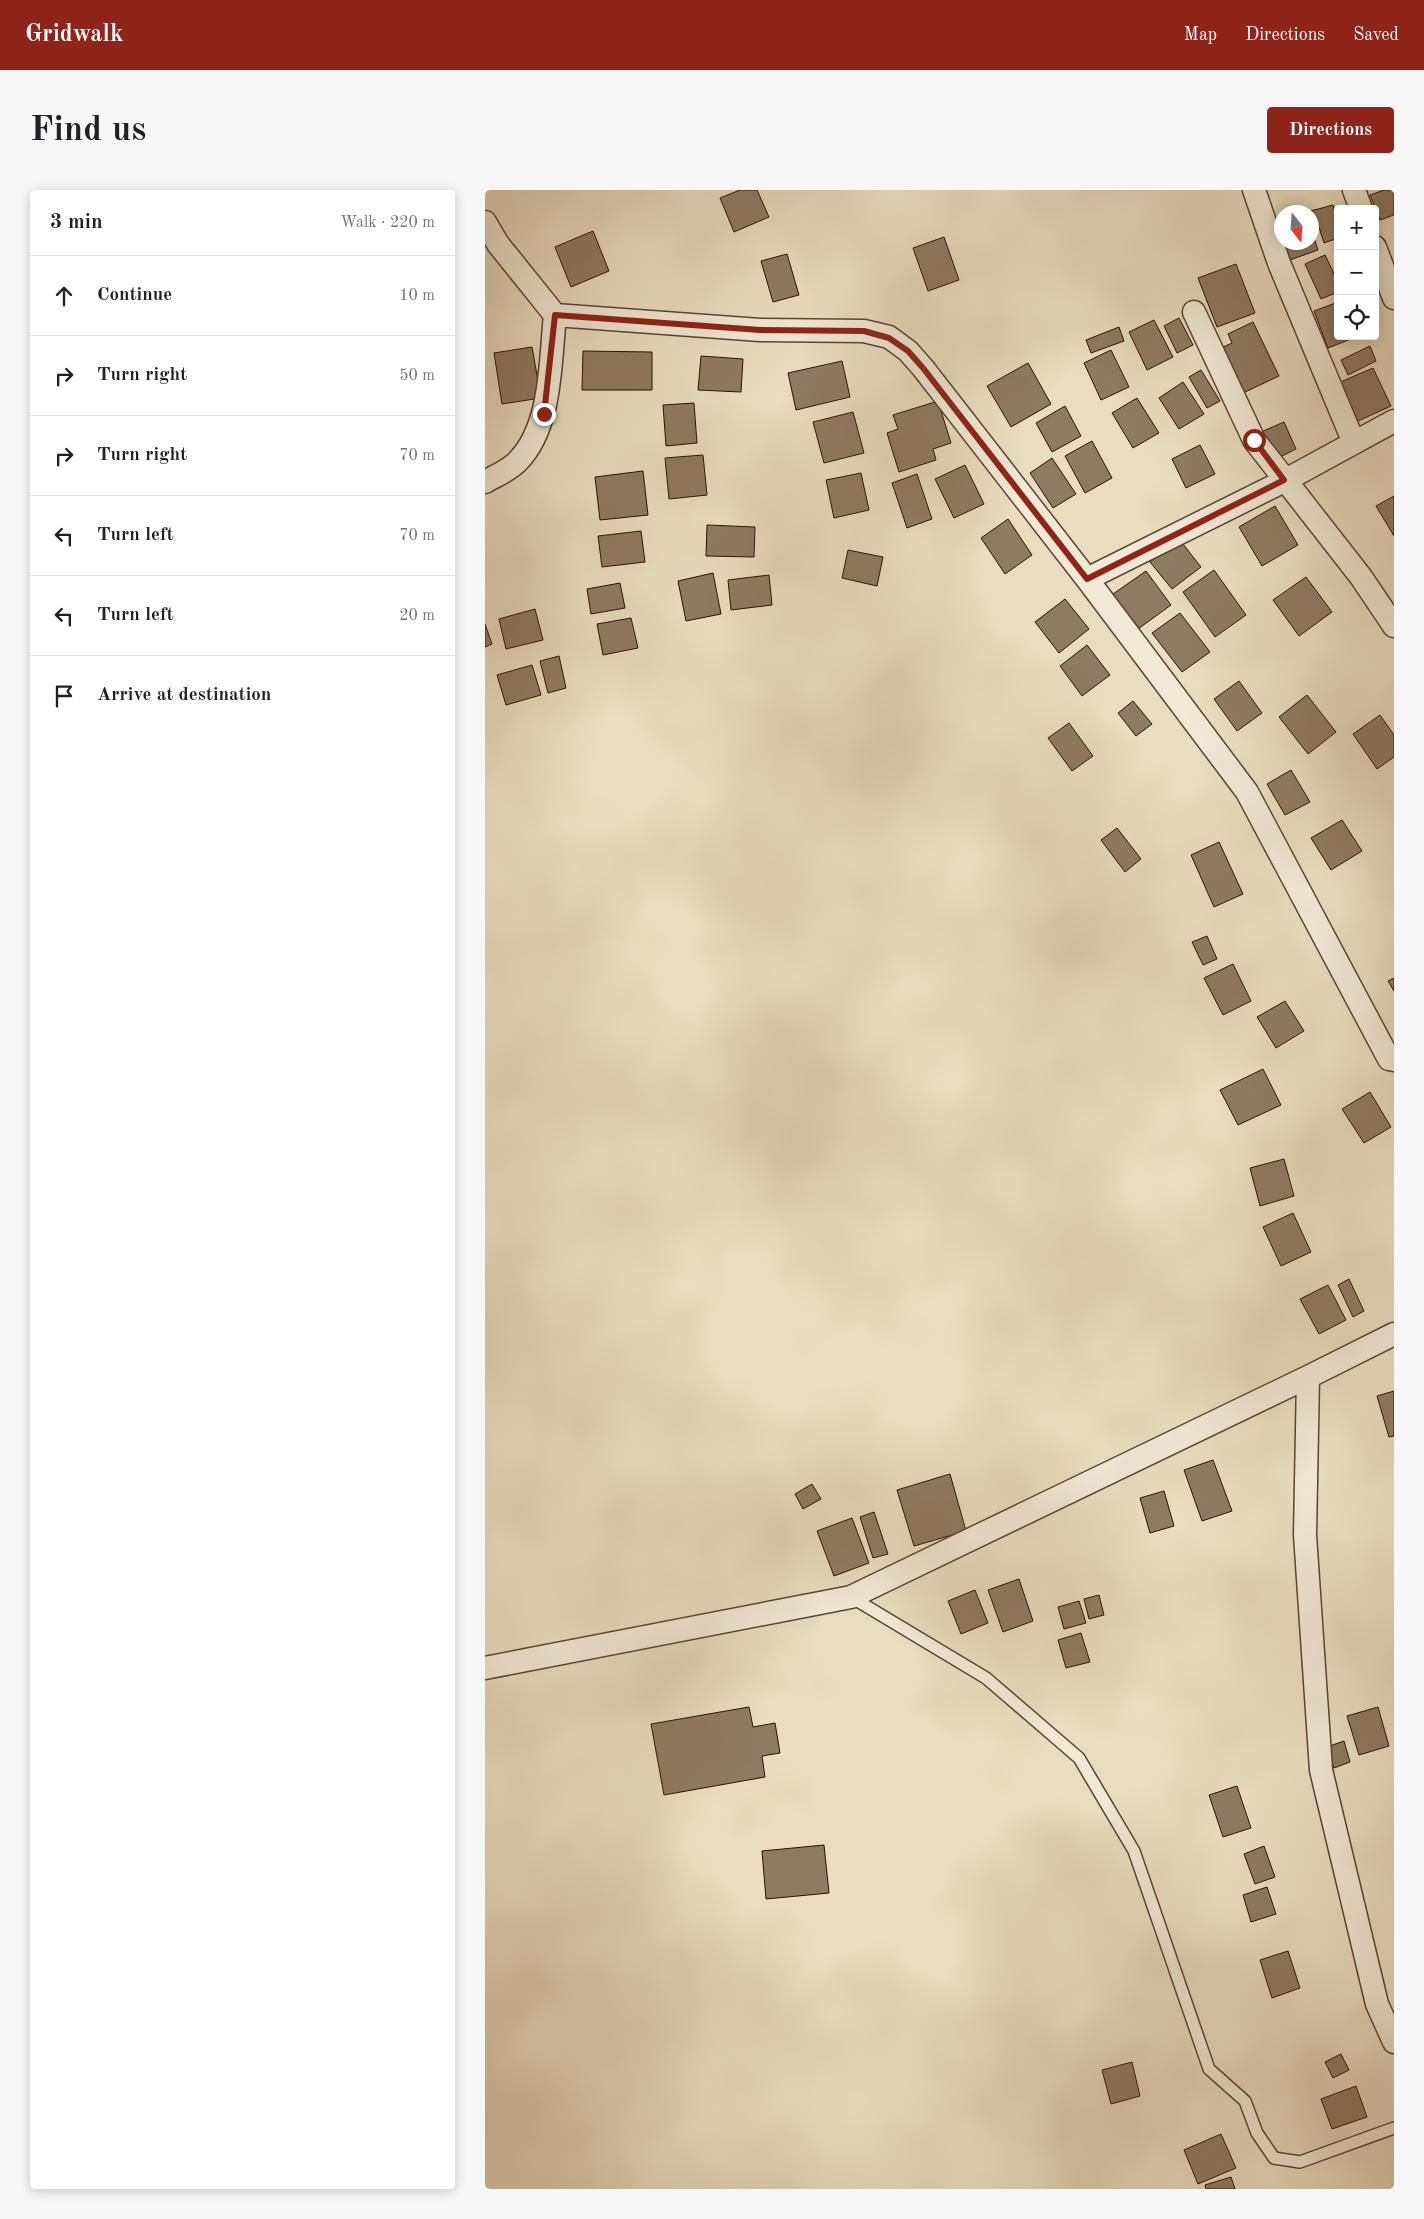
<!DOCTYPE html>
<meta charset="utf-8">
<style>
body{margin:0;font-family:"Old Standard TT",serif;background:#f6f6f6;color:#202124}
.controls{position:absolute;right:15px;top:15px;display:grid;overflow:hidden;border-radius:5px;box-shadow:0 2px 12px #0003}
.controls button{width:45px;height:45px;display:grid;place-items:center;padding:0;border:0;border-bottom:1px solid #e0e0e0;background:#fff;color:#202124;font:25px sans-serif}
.compass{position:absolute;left:789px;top:15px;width:45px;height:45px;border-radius:50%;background:#fff;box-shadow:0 2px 12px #0003;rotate:163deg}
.stop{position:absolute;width:15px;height:15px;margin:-11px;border:4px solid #8f2418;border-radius:50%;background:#fff}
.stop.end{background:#8f2418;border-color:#fff;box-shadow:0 1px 5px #0008}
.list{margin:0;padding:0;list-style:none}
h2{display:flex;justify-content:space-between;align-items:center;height:65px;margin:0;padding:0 20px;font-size:21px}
h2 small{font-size:16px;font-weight:400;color:#757577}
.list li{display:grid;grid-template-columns:32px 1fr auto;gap:15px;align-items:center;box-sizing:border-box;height:80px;padding:0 20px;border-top:1px solid #e0e0e0}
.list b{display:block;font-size:19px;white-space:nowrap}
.list em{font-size:16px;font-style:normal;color:#757577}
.icon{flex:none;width:28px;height:28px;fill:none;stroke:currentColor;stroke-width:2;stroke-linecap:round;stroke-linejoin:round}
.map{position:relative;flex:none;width:909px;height:1999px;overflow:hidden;border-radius:5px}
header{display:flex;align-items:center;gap:30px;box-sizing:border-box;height:70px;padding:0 25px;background:#8f2418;color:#fff}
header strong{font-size:24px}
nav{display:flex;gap:28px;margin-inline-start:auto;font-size:18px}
.intro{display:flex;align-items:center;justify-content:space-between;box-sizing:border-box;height:120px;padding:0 30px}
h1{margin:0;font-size:35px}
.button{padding:12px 22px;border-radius:5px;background:#8f2418;color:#fff;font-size:18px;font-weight:700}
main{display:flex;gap:30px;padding:0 30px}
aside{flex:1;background:#fff;border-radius:5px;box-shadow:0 2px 12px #0003}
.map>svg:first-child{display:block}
</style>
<header>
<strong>Gridwalk</strong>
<nav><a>Map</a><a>Directions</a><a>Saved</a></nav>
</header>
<div class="intro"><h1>Find us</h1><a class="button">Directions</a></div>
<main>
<aside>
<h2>3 min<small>Walk · 220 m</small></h2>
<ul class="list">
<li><svg class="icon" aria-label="ahead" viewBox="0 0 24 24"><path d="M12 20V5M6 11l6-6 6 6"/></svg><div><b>Continue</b></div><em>10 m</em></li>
<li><svg class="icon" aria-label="right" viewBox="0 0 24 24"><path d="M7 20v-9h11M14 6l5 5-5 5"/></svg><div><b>Turn right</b></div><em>50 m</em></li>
<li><svg class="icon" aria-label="right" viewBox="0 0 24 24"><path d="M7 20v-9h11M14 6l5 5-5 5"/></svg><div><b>Turn right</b></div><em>70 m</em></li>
<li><svg class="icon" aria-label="left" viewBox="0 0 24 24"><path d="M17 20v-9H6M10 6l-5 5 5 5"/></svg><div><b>Turn left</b></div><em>70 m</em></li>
<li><svg class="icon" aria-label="left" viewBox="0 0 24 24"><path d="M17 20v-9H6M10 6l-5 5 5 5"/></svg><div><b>Turn left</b></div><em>20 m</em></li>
<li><svg class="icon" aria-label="arrive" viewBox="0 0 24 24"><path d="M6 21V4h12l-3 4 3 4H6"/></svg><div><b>Arrive at destination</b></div></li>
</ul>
</aside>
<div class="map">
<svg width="909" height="1999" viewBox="0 0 909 1999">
<rect width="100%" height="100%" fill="#e9dcc0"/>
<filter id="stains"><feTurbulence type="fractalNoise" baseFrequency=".004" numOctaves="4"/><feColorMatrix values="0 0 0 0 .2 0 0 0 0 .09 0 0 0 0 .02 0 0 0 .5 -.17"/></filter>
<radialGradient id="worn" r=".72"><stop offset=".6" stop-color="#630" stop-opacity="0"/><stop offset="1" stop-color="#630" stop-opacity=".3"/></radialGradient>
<path fill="#8f7a64" stroke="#2d1000" d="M 255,0 L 272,0 L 284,27 L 249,42 L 235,8 Z
M 899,0 L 909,0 L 909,25 L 895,30 L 885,5 Z
M 848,15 L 853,31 L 853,48 L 839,53 L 831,28 L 826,29 L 826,22 L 822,22 Z
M 796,31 L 796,52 L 826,52 L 826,39 L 833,60 L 802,71 L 790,33 Z
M 108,41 L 124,81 L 86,97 L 70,57 Z
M 459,47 L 474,90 L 443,101 L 428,58 Z
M 302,64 L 314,105 L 288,112 L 276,71 Z
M 840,65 L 853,92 L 853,102 L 836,109 L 820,74 Z
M 751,74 L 770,123 L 732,137 L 713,88 Z
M 853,112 L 853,146 L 871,147 L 843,158 L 829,121 Z
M 694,128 L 708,155 L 692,163 L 679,136 Z
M 669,130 L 688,167 L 662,180 L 644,142 Z
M 768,132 L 794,186 L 758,203 L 736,158 L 747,153 L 743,144 Z
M 634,137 L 639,151 L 606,163 L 601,150 Z
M 885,156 L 891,171 L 863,185 L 856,170 Z
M 47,157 L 56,208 L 17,214 L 9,163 Z
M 626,160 L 644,197 L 616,210 L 599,173 Z
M 98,161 L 167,162 L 167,200 L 97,200 Z
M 216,166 L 258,169 L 256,202 L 213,200 Z
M 357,171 L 365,207 L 311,220 L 303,183 Z
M 543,173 L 566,214 L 526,237 L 502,196 Z
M 888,178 L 906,216 L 871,232 L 853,193 Z
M 716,180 L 735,211 L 722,218 L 704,187 Z
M 698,192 L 719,224 L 694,239 L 674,208 Z
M 652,208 L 674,243 L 648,258 L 627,223 Z
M 453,211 L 466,253 L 448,259 L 451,270 L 414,282 L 402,243 L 413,239 L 408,225 Z
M 209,213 L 212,253 L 181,256 L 178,215 Z
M 580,216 L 596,246 L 567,262 L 551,233 Z
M 368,222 L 379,263 L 339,273 L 328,232 Z
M 799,232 L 811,259 L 789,270 L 776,242 Z
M 607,251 L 627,288 L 600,303 L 580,266 Z
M 715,255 L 730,284 L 701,298 L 687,269 Z
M 218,265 L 222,305 L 184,309 L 180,268 Z
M 567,268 L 591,304 L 568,318 L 545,283 Z
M 480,275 L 499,314 L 469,328 L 450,289 Z
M 158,281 L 163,325 L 115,330 L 110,287 Z
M 376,283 L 384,320 L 349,328 L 341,290 Z
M 432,284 L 447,329 L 422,338 L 407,293 Z
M 909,306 L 909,346 L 891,316 Z
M 790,316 L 813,355 L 777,376 L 754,337 Z
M 523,329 L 547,365 L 520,384 L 496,348 Z
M 222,335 L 270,337 L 269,367 L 221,366 Z
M 156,341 L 160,372 L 117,377 L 113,346 Z
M 694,349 L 716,377 L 687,399 L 665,372 Z
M 363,360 L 398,367 L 392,396 L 357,388 Z
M 729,380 L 761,425 L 730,447 L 698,402 Z
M 661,381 L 686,415 L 653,439 L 628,404 Z
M 228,383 L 236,424 L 201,431 L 193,391 Z
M 284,385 L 287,415 L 246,420 L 243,390 Z
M 821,387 L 847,422 L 814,446 L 788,410 Z
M 135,393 L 140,418 L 106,424 L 102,399 Z
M 580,409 L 604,439 L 574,463 L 550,432 Z
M 50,419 L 58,450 L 21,459 L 14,429 Z
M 695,423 L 725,462 L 697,482 L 667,443 Z
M 146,428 L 153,458 L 118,465 L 112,434 Z
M 0,434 L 7,454 L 0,457 Z
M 602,455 L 625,485 L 597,506 L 575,476 Z
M 74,466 L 81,498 L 63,503 L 55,471 Z
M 47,475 L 56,505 L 21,515 L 12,485 Z
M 754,491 L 777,523 L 752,541 L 729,509 Z
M 822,505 L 851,542 L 823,564 L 794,527 Z
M 648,511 L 667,534 L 651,546 L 633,523 Z
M 895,525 L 909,545 L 909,567 L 892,579 L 868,544 Z
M 584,533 L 608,566 L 587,581 L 563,548 Z
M 806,580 L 825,612 L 800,625 L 782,594 Z
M 857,630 L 877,661 L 846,680 L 826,648 Z
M 632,638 L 656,669 L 640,682 L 616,650 Z
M 734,652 L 758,704 L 729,717 L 706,665 Z
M 722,746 L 732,769 L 718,775 L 707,752 Z
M 748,774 L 766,811 L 738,825 L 719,788 Z
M 909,788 L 909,801 L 903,791 Z
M 800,811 L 819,841 L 791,858 L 772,827 Z
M 778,879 L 796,915 L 753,935 L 735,900 Z
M 885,902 L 906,937 L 879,953 L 857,919 Z
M 799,969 L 809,1006 L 775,1016 L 765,978 Z
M 808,1023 L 826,1062 L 796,1076 L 778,1037 Z
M 864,1089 L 879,1121 L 868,1127 L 853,1095 Z
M 843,1095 L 861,1130 L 834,1144 L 815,1109 Z
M 909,1201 L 909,1246 L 904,1247 L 892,1206 Z
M 728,1270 L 747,1321 L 717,1331 L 699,1280 Z
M 465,1284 L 481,1341 L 429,1356 L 412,1300 Z
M 327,1294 L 336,1309 L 318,1319 L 310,1304 Z
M 679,1301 L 689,1336 L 665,1343 L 655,1308 Z
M 389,1322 L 403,1364 L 388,1368 L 375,1327 Z
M 367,1328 L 384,1373 L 349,1386 L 332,1341 Z
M 534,1389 L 548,1431 L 518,1442 L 503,1400 Z
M 490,1400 L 503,1433 L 476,1444 L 463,1411 Z
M 614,1405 L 619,1425 L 604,1429 L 599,1409 Z
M 594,1411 L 601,1433 L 579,1439 L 573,1417 Z
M 596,1443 L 605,1472 L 581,1478 L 573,1450 Z
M 264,1517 L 268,1537 L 290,1533 L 295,1563 L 277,1566 L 280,1587 L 179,1605 L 166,1534 Z
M 893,1517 L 904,1556 L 874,1565 L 862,1526 Z
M 859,1551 L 865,1572 L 849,1578 L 842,1557 Z
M 752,1596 L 766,1638 L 738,1647 L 724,1605 Z
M 339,1655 L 344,1703 L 281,1709 L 277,1661 Z
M 779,1656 L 790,1687 L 770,1694 L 759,1664 Z
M 782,1697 L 791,1724 L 766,1732 L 758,1705 Z
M 803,1761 L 815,1798 L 787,1808 L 775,1770 Z
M 856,1864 L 864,1880 L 848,1888 L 840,1872 Z
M 647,1872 L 655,1906 L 626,1914 L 617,1880 Z
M 871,1896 L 882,1927 L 847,1939 L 836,1909 Z
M 736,1944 L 751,1978 L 713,1994 L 699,1960 Z
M 746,1987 L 750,1999 L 721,1999 L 720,1995 Z"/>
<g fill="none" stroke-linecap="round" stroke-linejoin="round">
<g stroke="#5c4330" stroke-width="14">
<path id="service" d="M 366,1407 L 501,1488 L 594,1568 L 649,1661 L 724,1879 L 760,1911 L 772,1943 L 789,1968 L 815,1972 L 909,1938"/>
</g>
<g stroke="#5c4330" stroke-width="25">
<path id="minor" d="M 769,0 L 794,73 L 869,253
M 869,0 L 876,19
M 0,32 L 13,54 L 70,125 C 65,172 67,236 33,271 C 25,280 10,286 0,292
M 890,57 L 909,108
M 709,122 L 769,250 L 876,387 L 909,436
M 70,125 L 275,140 L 379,141 L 404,147 L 423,161 L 438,178 L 602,389 L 762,602 L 904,869 L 909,870
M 602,389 L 799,291 L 909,231
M 823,1187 L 820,1345 L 836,1580 L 892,1814 L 909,1852
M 0,1478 L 366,1407 L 823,1187 L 909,1144"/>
</g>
<use href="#service" stroke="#f1e8d6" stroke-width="11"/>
<use href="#minor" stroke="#f1e8d6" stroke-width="22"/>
</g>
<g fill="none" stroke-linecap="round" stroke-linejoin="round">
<path stroke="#8f2418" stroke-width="6" d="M 59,224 L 70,125 L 275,140 L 379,141 L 404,148 L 423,161 L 438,178 L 602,389 L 799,290 L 769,250"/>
</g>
<rect width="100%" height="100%" filter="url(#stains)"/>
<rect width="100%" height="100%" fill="url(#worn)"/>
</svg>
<div class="controls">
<button>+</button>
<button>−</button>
<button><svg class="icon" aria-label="locate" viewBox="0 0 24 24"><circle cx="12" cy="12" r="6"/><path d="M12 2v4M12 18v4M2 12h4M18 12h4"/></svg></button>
</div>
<svg class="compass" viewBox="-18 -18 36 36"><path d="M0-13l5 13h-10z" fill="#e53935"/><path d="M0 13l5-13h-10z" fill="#757577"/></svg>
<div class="stop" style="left:769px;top:250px"></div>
<div class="stop end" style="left:59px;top:224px"></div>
</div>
</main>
